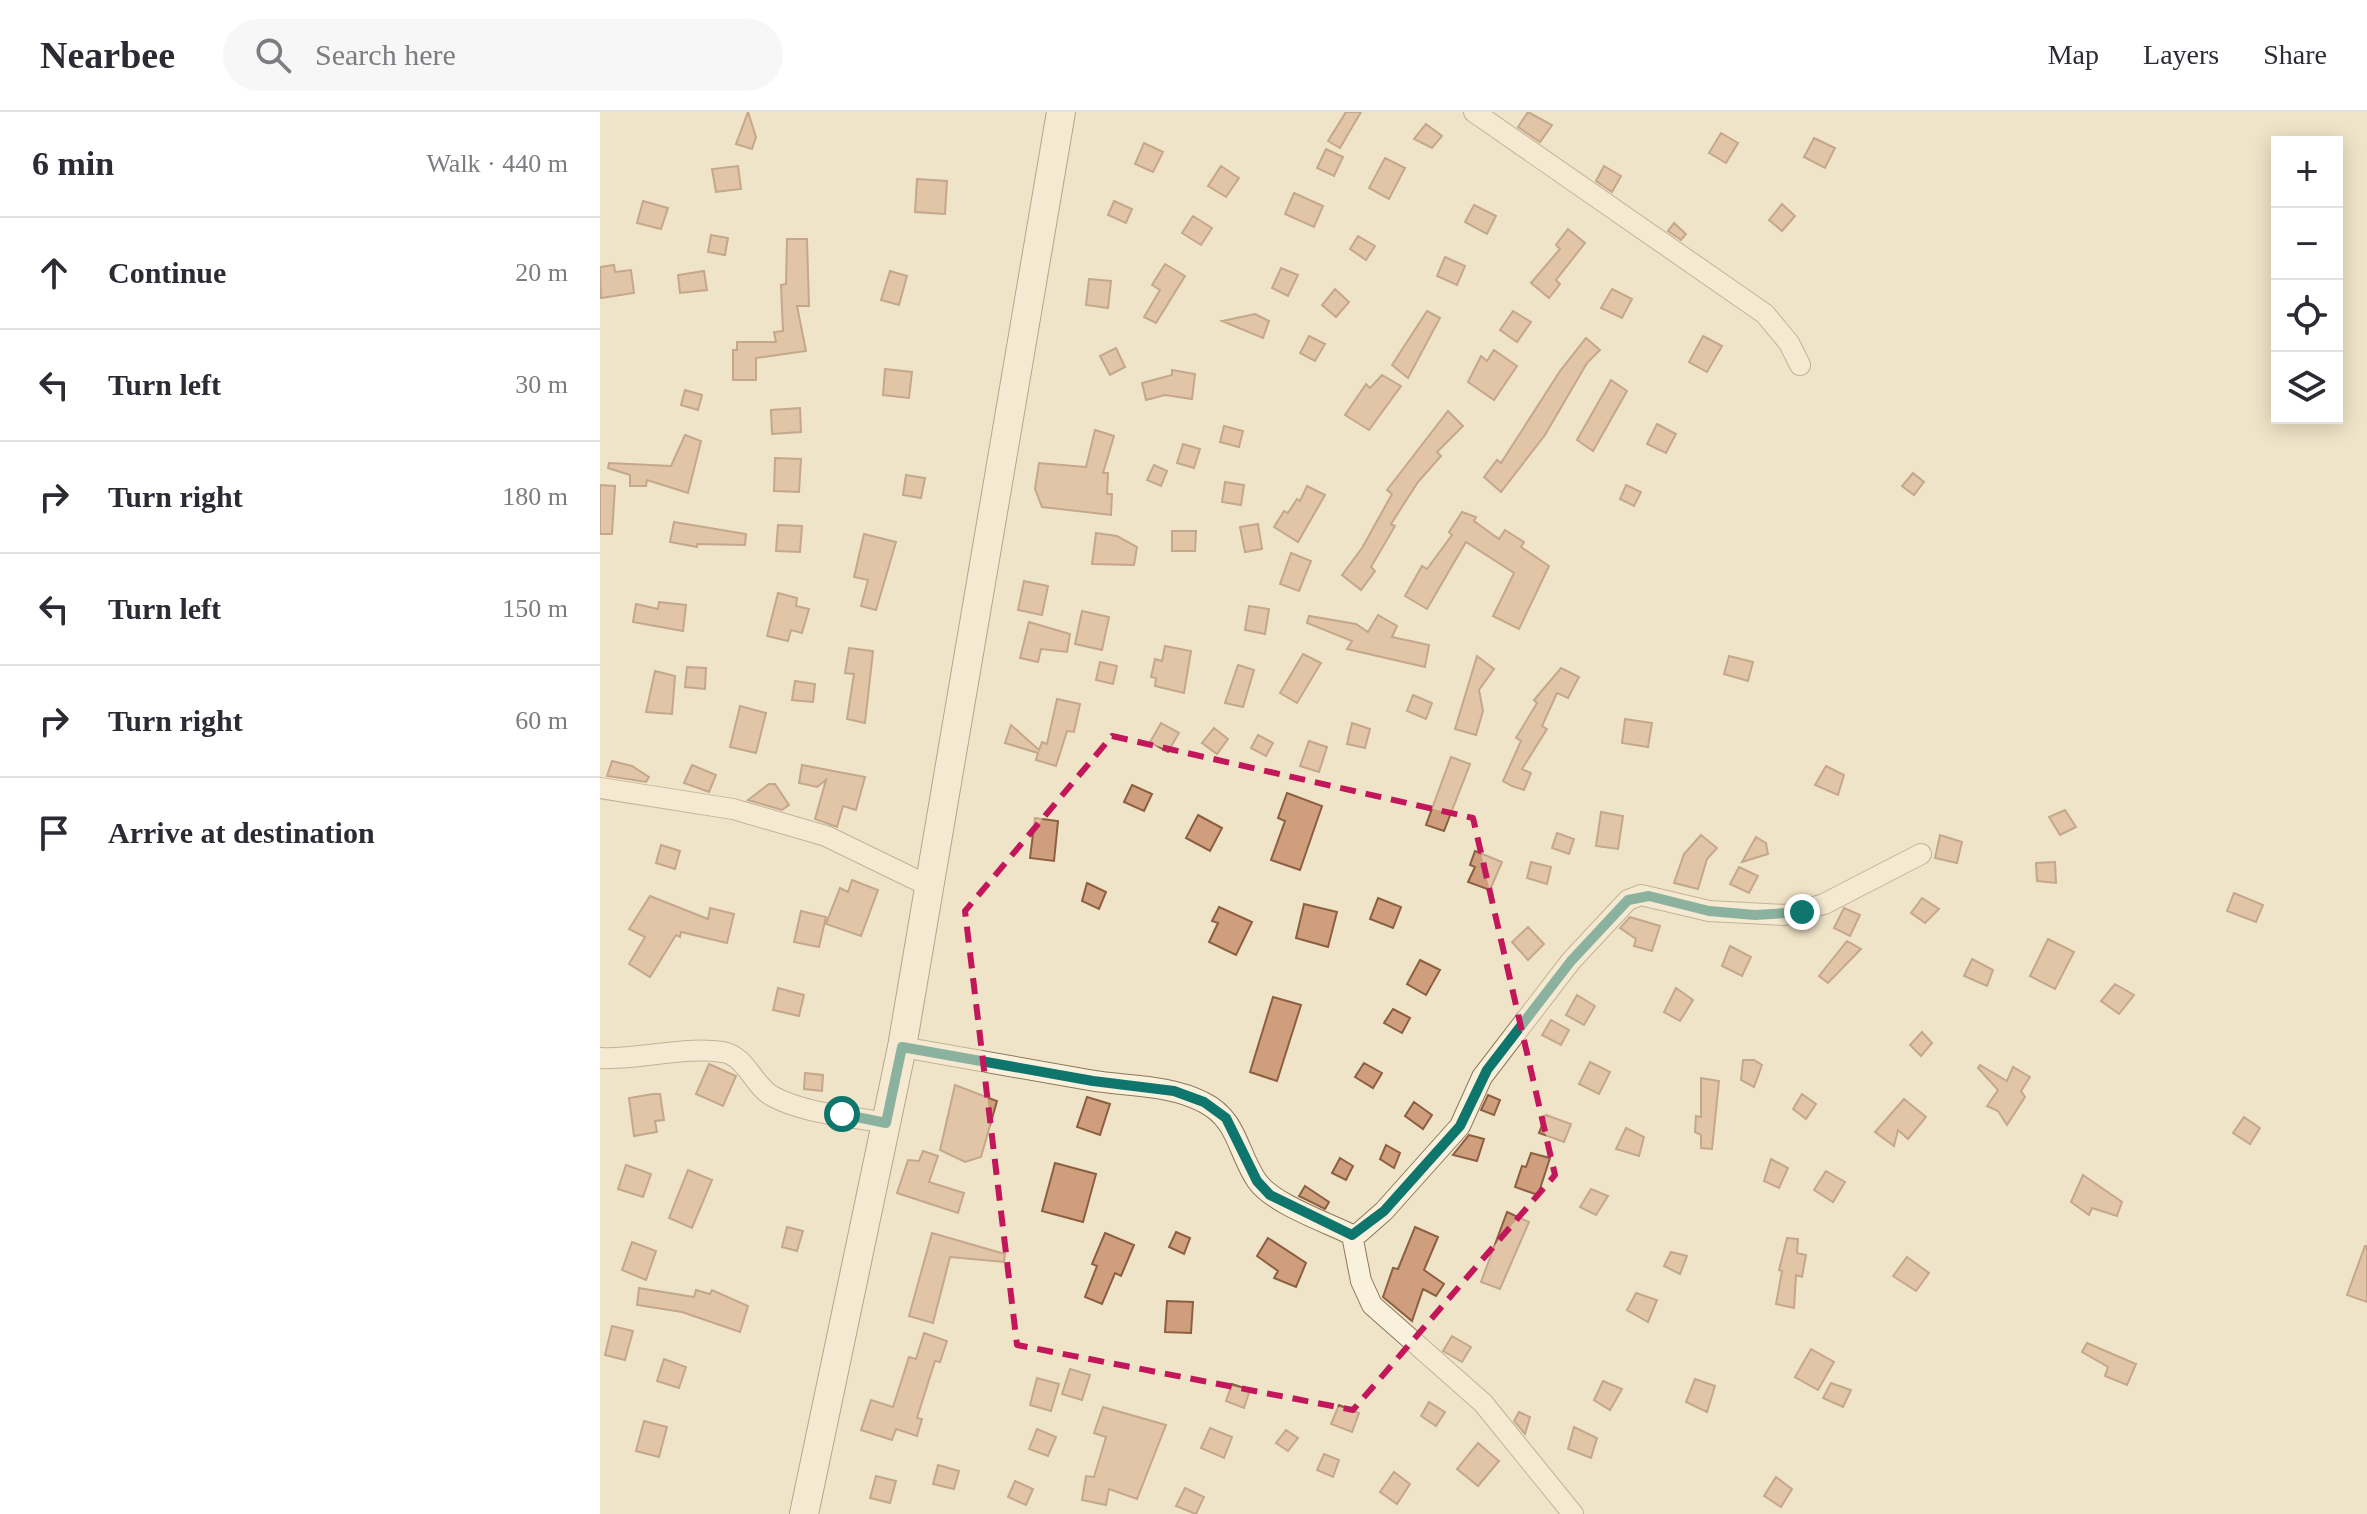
<!DOCTYPE html>
<meta charset="utf-8">
<style>
body{margin:0;font-family:Georgia,serif;background:#f7f7f7;color:#2b2b33}
.controls{position:absolute;right:24px;top:24px;display:grid;overflow:hidden;border-radius:0px;box-shadow:0 4px 20px #0003}
.controls button{width:72px;height:72px;display:grid;place-items:center;padding:0;border:0;border-bottom:2px solid #e1e1e2;background:#fff;color:#2b2b33;font:40px sans-serif}
.stop{position:absolute;width:24px;height:24px;margin:-18px;border:6px solid #0f766e;border-radius:50%;background:#fff}
.stop.end{background:#0f766e;border-color:#fff;box-shadow:0 2px 8px #0008}
.list{margin:0;padding:0;list-style:none}
h2{display:flex;justify-content:space-between;align-items:center;height:104px;margin:0;padding:0 32px;font-size:34px}
h2 small{font-size:26px;font-weight:400;color:#7c7c81}
.list li{display:grid;grid-template-columns:52px 1fr auto;gap:24px;align-items:center;box-sizing:border-box;height:112px;padding:0 32px;border-top:2px solid #e1e1e2}
.list b{display:block;font-size:30px;white-space:nowrap}
.list em{font-size:26px;font-style:normal;color:#7c7c81}
.icon{flex:none;width:44px;height:44px;fill:none;stroke:currentColor;stroke-width:2;stroke-linecap:round;stroke-linejoin:round}
.map{position:relative;flex:none;width:1767px;height:1402px;overflow:hidden}
header{display:flex;align-items:center;gap:48px;box-sizing:border-box;height:112px;padding:0 40px;background:#fff;border-bottom:2px solid #e1e1e2}
header strong{font-size:38px}
nav{display:flex;gap:44px;margin-inline-start:auto;font-size:28px}
.search{width:560px;height:72px;background:#f7f7f7;display:flex;align-items:center;gap:20px;box-sizing:border-box;padding:0 28px;border-radius:44px;color:#7c7c81;font-size:30px}
main{display:flex}
aside{flex:1;background:#fff}
.map>svg:first-child{display:block}
</style>
<header>
<strong>Nearbee</strong>
<div class="search"><svg class="icon" aria-label="search" viewBox="0 0 24 24"><circle cx="10" cy="10" r="6"/><path d="M15 15l6 6"/></svg>Search here</div>
<nav><a>Map</a><a>Layers</a><a>Share</a></nav>
</header>
<main>
<aside>
<h2>6 min<small>Walk · 440 m</small></h2>
<ul class="list">
<li><svg class="icon" aria-label="ahead" viewBox="0 0 24 24"><path d="M12 20V5M6 11l6-6 6 6"/></svg><div><b>Continue</b></div><em>20 m</em></li>
<li><svg class="icon" aria-label="left" viewBox="0 0 24 24"><path d="M17 20v-9H6M10 6l-5 5 5 5"/></svg><div><b>Turn left</b></div><em>30 m</em></li>
<li><svg class="icon" aria-label="right" viewBox="0 0 24 24"><path d="M7 20v-9h11M14 6l5 5-5 5"/></svg><div><b>Turn right</b></div><em>180 m</em></li>
<li><svg class="icon" aria-label="left" viewBox="0 0 24 24"><path d="M17 20v-9H6M10 6l-5 5 5 5"/></svg><div><b>Turn left</b></div><em>150 m</em></li>
<li><svg class="icon" aria-label="right" viewBox="0 0 24 24"><path d="M7 20v-9h11M14 6l5 5-5 5"/></svg><div><b>Turn right</b></div><em>60 m</em></li>
<li><svg class="icon" aria-label="arrive" viewBox="0 0 24 24"><path d="M6 21V4h12l-3 4 3 4H6"/></svg><div><b>Arrive at destination</b></div></li>
</ul>
</aside>
<div class="map">
<svg width="1767" height="1402" viewBox="0 0 1767 1402">
<rect width="100%" height="100%" fill="#f0e4c8"/>
<path fill="#cf9f7d" stroke="#8d5f41" stroke-width="2" d="M 148,0 L 156,25 L 152,37 L 136,32 Z
M 746,0 L 761,0 L 740,36 L 728,29 Z
M 928,0 L 952,13 L 940,30 L 918,15 Z
M 826,12 L 842,24 L 832,36 L 814,27 Z
M 1121,21 L 1138,31 L 1126,51 L 1109,41 Z
M 1214,26 L 1235,36 L 1225,56 L 1204,45 Z
M 544,31 L 563,40 L 553,60 L 535,52 Z
M 726,37 L 743,45 L 734,64 L 717,56 Z
M 785,46 L 805,56 L 789,87 L 769,76 Z
M 138,54 L 141,77 L 116,80 L 112,57 Z
M 621,54 L 639,66 L 626,85 L 608,74 Z
M 1004,54 L 1021,64 L 1012,80 L 996,69 Z
M 317,67 L 347,69 L 345,102 L 315,100 Z
M 694,81 L 723,94 L 714,115 L 685,102 Z
M 43,89 L 68,96 L 61,117 L 37,111 Z
M 514,89 L 532,97 L 526,111 L 508,103 Z
M 1182,92 L 1195,104 L 1182,119 L 1169,108 Z
M 874,93 L 896,104 L 887,122 L 865,110 Z
M 593,104 L 612,116 L 601,133 L 582,121 Z
M 1074,111 L 1086,122 L 1081,128 L 1068,119 Z
M 968,117 L 985,131 L 956,168 L 960,172 L 949,186 L 931,171 L 960,137 L 956,133 Z
M 111,123 L 128,126 L 125,143 L 108,140 Z
M 758,124 L 775,134 L 766,148 L 750,137 Z
M 187,127 L 207,127 L 209,194 L 197,194 L 206,239 L 156,246 L 156,268 L 133,268 L 133,238 L 137,238 L 137,230 L 176,230 L 174,220 L 183,219 L 181,173 L 186,172 Z
M 845,145 L 865,154 L 857,173 L 837,164 Z
M 565,152 L 585,164 L 556,211 L 544,205 L 560,178 L 552,173 Z
M 14,153 L 15,160 L 31,158 L 34,181 L 1,186 L 0,155 Z
M 681,156 L 698,163 L 688,184 L 672,176 Z
M 104,159 L 107,178 L 80,181 L 78,163 Z
M 290,159 L 307,164 L 299,193 L 281,188 Z
M 489,167 L 511,169 L 508,196 L 486,193 Z
M 735,177 L 749,190 L 736,205 L 722,193 Z
M 1012,177 L 1032,187 L 1022,206 L 1001,196 Z
M 827,199 L 840,206 L 808,266 L 792,253 Z
M 913,199 L 931,210 L 917,230 L 900,218 Z
M 655,202 L 669,209 L 663,226 L 622,209 Z
M 709,224 L 725,232 L 715,249 L 700,241 Z
M 1103,224 L 1122,234 L 1107,260 L 1089,250 Z
M 986,226 L 1000,238 L 987,251 L 945,323 L 901,380 L 884,365 L 897,348 L 901,351 L 960,259 Z
M 516,236 L 525,255 L 510,263 L 500,244 Z
M 894,238 L 917,254 L 894,288 L 868,270 L 881,244 L 887,249 Z
M 285,257 L 312,260 L 309,286 L 283,283 Z
M 572,258 L 595,262 L 592,287 L 565,283 L 546,288 L 542,271 L 572,263 Z
M 782,263 L 801,274 L 769,318 L 745,303 L 766,272 L 770,276 Z
M 1011,268 L 1027,279 L 993,339 L 977,328 Z
M 85,278 L 102,283 L 98,298 L 81,293 Z
M 200,296 L 201,320 L 172,322 L 171,298 Z
M 848,299 L 863,314 L 837,340 L 841,344 L 818,370 L 791,412 L 795,414 L 771,455 L 775,459 L 761,478 L 742,463 L 762,436 L 792,382 L 787,378 Z
M 1057,312 L 1076,322 L 1066,341 L 1047,332 Z
M 624,314 L 643,319 L 639,335 L 620,330 Z
M 495,318 L 514,324 L 503,361 L 508,361 L 507,382 L 512,382 L 511,403 L 442,395 L 435,377 L 439,351 L 486,355 Z
M 85,323 L 101,329 L 88,381 L 47,368 L 46,374 L 30,374 L 30,363 L 8,356 L 9,351 L 71,354 Z
M 583,332 L 600,337 L 594,356 L 577,351 Z
M 175,346 L 201,347 L 199,380 L 174,379 Z
M 554,353 L 567,359 L 561,374 L 547,368 Z
M 1313,361 L 1324,370 L 1314,383 L 1302,374 Z
M 306,363 L 325,366 L 321,386 L 303,383 Z
M 625,370 L 644,373 L 641,393 L 622,390 Z
M 0,373 L 15,374 L 12,422 L 0,422 Z
M 1026,373 L 1041,380 L 1034,394 L 1020,387 Z
M 707,374 L 725,383 L 698,430 L 674,415 L 684,399 L 688,401 L 697,387 L 700,389 Z
M 862,400 L 876,405 L 874,409 L 899,427 L 905,418 L 924,430 L 921,435 L 949,454 L 919,517 L 893,504 L 914,461 L 866,430 L 827,497 L 805,484 L 822,454 L 827,457 L 852,423 L 849,420 Z
M 74,410 L 146,422 L 145,433 L 97,432 L 97,435 L 70,430 Z
M 658,412 L 662,437 L 645,440 L 640,415 Z
M 178,413 L 202,414 L 200,440 L 176,439 Z
M 572,419 L 596,419 L 595,439 L 572,439 Z
M 496,421 L 517,424 L 537,435 L 534,453 L 492,452 Z
M 264,422 L 296,430 L 276,498 L 261,494 L 268,468 L 254,465 Z
M 691,441 L 711,449 L 699,479 L 680,472 Z
M 424,469 L 448,474 L 442,503 L 418,498 Z
M 178,481 L 197,486 L 196,494 L 209,497 L 202,521 L 191,518 L 188,529 L 167,524 Z
M 59,490 L 86,493 L 83,519 L 33,510 L 36,492 L 58,497 Z
M 649,494 L 669,497 L 665,522 L 645,518 Z
M 482,499 L 509,505 L 502,538 L 475,532 Z
M 778,503 L 797,514 L 792,525 L 829,533 L 825,555 L 747,537 L 752,529 L 707,511 L 709,504 L 756,512 L 768,520 Z
M 429,510 L 470,522 L 467,540 L 441,537 L 438,550 L 420,546 Z
M 565,534 L 591,539 L 584,581 L 555,574 L 556,566 L 551,565 L 555,547 L 562,549 Z
M 249,536 L 273,539 L 265,611 L 247,607 L 254,562 L 245,561 Z
M 703,542 L 721,551 L 697,591 L 680,581 Z
M 877,544 L 894,557 L 879,578 L 883,599 L 876,623 L 855,617 Z
M 1129,544 L 1153,550 L 1148,569 L 1124,562 Z
M 500,550 L 517,554 L 513,572 L 496,568 Z
M 638,553 L 654,558 L 643,595 L 625,591 Z
M 87,555 L 106,556 L 105,577 L 85,575 Z
M 961,556 L 979,565 L 968,586 L 957,581 L 942,614 L 947,617 L 922,657 L 931,661 L 924,678 L 912,674 L 903,669 L 921,629 L 916,626 L 937,591 L 934,588 Z
M 55,559 L 75,564 L 72,602 L 46,600 Z
M 195,569 L 215,572 L 213,590 L 192,588 Z
M 813,583 L 832,591 L 826,607 L 807,599 Z
M 457,587 L 480,592 L 474,620 L 467,619 L 456,654 L 436,648 L 438,641 L 405,631 L 411,613 L 439,638 L 442,630 L 447,632 Z
M 140,594 L 166,601 L 156,641 L 130,635 Z
M 1025,607 L 1052,611 L 1048,635 L 1022,631 Z
M 561,611 L 579,621 L 568,640 L 550,630 Z
M 752,611 L 770,617 L 765,636 L 747,632 Z
M 614,616 L 628,627 L 617,642 L 602,631 Z
M 658,623 L 673,631 L 666,644 L 651,636 Z
M 709,629 L 727,635 L 719,660 L 700,654 Z
M 851,645 L 870,652 L 844,719 L 826,713 Z
M 12,649 L 32,654 L 49,665 L 46,670 L 7,664 Z
M 92,653 L 116,663 L 109,680 L 84,671 Z
M 202,653 L 265,665 L 256,698 L 243,694 L 237,715 L 215,707 L 226,668 L 217,675 L 199,671 Z
M 1226,654 L 1244,663 L 1238,683 L 1215,673 Z
M 169,672 L 175,672 L 189,693 L 182,698 L 148,688 Z
M 532,673 L 552,682 L 544,699 L 524,690 Z
M 687,681 L 722,694 L 700,758 L 671,748 L 685,709 L 678,706 Z
M 1465,698 L 1476,715 L 1460,723 L 1449,705 Z
M 1001,700 L 1023,704 L 1018,737 L 996,734 Z
M 598,703 L 622,716 L 610,739 L 586,726 Z
M 435,706 L 458,709 L 454,749 L 430,746 Z
M 957,721 L 974,727 L 969,742 L 952,736 Z
M 1101,723 L 1117,736 L 1107,747 L 1098,777 L 1074,771 L 1084,742 Z
M 1340,723 L 1362,730 L 1357,751 L 1335,746 Z
M 1156,725 L 1166,731 L 1168,742 L 1142,750 Z
M 61,733 L 80,739 L 75,757 L 56,751 Z
M 875,739 L 902,750 L 890,778 L 868,770 L 875,755 L 870,753 Z
M 931,750 L 951,755 L 947,772 L 927,766 Z
M 1455,750 L 1456,771 L 1437,769 L 1436,751 Z
M 1139,755 L 1158,764 L 1149,781 L 1130,772 Z
M 252,768 L 278,778 L 261,824 L 226,812 L 240,776 L 248,780 Z
M 487,771 L 506,780 L 499,797 L 482,789 Z
M 1634,781 L 1663,793 L 1656,810 L 1627,799 Z
M 50,784 L 108,807 L 110,796 L 134,802 L 127,831 L 81,820 L 80,825 L 76,823 L 50,865 L 29,852 L 45,825 L 29,817 Z
M 778,786 L 801,795 L 793,816 L 770,807 Z
M 1322,786 L 1339,797 L 1325,811 L 1311,801 Z
M 704,792 L 737,800 L 728,835 L 696,826 Z
M 619,795 L 652,810 L 636,843 L 609,830 L 618,811 L 612,809 Z
M 1244,796 L 1260,803 L 1250,824 L 1234,816 Z
M 201,799 L 226,805 L 219,835 L 194,830 Z
M 1030,805 L 1060,814 L 1052,839 L 1034,834 L 1036,827 L 1020,816 Z
M 928,815 L 944,832 L 928,848 L 912,830 Z
M 1448,827 L 1474,840 L 1455,877 L 1430,864 Z
M 1247,829 L 1261,837 L 1228,871 L 1219,864 Z
M 1130,834 L 1151,845 L 1142,864 L 1122,854 Z
M 1372,847 L 1393,858 L 1387,874 L 1364,864 Z
M 820,848 L 840,858 L 826,883 L 807,872 Z
M 1515,872 L 1534,883 L 1519,902 L 1501,889 Z
M 178,876 L 204,883 L 199,904 L 173,898 Z
M 1076,876 L 1093,888 L 1080,909 L 1064,900 Z
M 977,883 L 995,894 L 984,913 L 966,903 Z
M 673,885 L 701,893 L 677,969 L 650,960 Z
M 793,897 L 810,906 L 802,921 L 784,911 Z
M 951,908 L 969,918 L 961,933 L 942,923 Z
M 1322,920 L 1332,931 L 1321,944 L 1310,933 Z
M 1143,948 L 1154,948 L 1162,953 L 1154,975 L 1141,968 Z
M 990,950 L 1010,960 L 999,982 L 979,972 Z
M 764,951 L 782,961 L 773,976 L 755,965 Z
M 109,952 L 136,964 L 123,994 L 96,982 Z
M 1380,953 L 1407,969 L 1413,955 L 1430,965 L 1421,979 L 1425,985 L 1407,1013 L 1398,999 L 1387,994 L 1398,978 L 1378,956 Z
M 205,961 L 223,963 L 222,979 L 204,977 Z
M 1101,966 L 1119,969 L 1112,1037 L 1101,1036 L 1101,1023 L 1095,1020 L 1096,1004 L 1101,1005 Z
M 355,973 L 397,989 L 381,1045 L 365,1050 L 340,1038 Z
M 53,982 L 60,982 L 64,1008 L 55,1009 L 57,1020 L 34,1024 L 29,986 Z
M 1202,982 L 1216,992 L 1206,1007 L 1193,997 Z
M 888,983 L 900,988 L 894,1003 L 881,998 Z
M 487,985 L 510,992 L 500,1023 L 477,1015 Z
M 1304,987 L 1326,1005 L 1308,1027 L 1298,1018 L 1294,1034 L 1275,1020 Z
M 814,990 L 832,1003 L 823,1017 L 805,1004 Z
M 946,1003 L 971,1012 L 964,1030 L 939,1021 Z
M 1644,1005 L 1660,1016 L 1650,1032 L 1633,1021 Z
M 1026,1016 L 1044,1025 L 1039,1044 L 1016,1037 Z
M 869,1023 L 884,1027 L 877,1049 L 853,1043 Z
M 786,1033 L 800,1041 L 794,1056 L 780,1047 Z
M 323,1039 L 338,1044 L 329,1070 L 364,1081 L 358,1101 L 297,1081 L 308,1048 L 319,1049 Z
M 931,1041 L 950,1046 L 938,1083 L 915,1075 L 922,1054 L 926,1055 Z
M 740,1046 L 753,1054 L 746,1068 L 732,1061 Z
M 1171,1047 L 1188,1056 L 1179,1076 L 1164,1069 Z
M 455,1051 L 496,1062 L 483,1110 L 442,1099 Z
M 26,1053 L 51,1062 L 43,1085 L 18,1077 Z
M 88,1058 L 112,1068 L 92,1116 L 69,1106 Z
M 1226,1059 L 1245,1070 L 1233,1090 L 1214,1078 Z
M 1483,1063 L 1522,1090 L 1517,1104 L 1492,1096 L 1489,1103 L 1471,1090 Z
M 705,1074 L 729,1090 L 725,1097 L 699,1084 Z
M 991,1077 L 1008,1084 L 996,1103 L 980,1095 Z
M 907,1100 L 929,1110 L 900,1177 L 881,1170 Z
M 187,1115 L 203,1119 L 197,1139 L 182,1135 Z
M 815,1115 L 838,1125 L 824,1158 L 844,1172 L 836,1184 L 823,1177 L 812,1209 L 783,1185 L 793,1156 L 798,1157 Z
M 576,1120 L 590,1126 L 584,1142 L 569,1135 Z
M 332,1121 L 405,1142 L 404,1150 L 350,1145 L 333,1211 L 309,1204 Z
M 505,1121 L 534,1133 L 521,1164 L 515,1161 L 502,1192 L 485,1185 L 497,1154 L 492,1152 Z
M 668,1126 L 706,1151 L 696,1175 L 674,1166 L 678,1159 L 657,1144 Z
M 1187,1126 L 1198,1127 L 1197,1141 L 1206,1143 L 1202,1165 L 1196,1163 L 1194,1196 L 1176,1192 L 1182,1159 L 1179,1158 Z
M 32,1130 L 56,1139 L 46,1168 L 22,1158 Z
M 1765,1134 L 1767,1134 L 1767,1190 L 1747,1183 Z
M 1071,1140 L 1087,1144 L 1080,1162 L 1064,1154 Z
M 1307,1145 L 1329,1161 L 1316,1179 L 1293,1164 Z
M 39,1176 L 94,1185 L 96,1178 L 110,1182 L 112,1178 L 148,1194 L 140,1220 L 82,1200 L 37,1193 Z
M 1036,1181 L 1057,1188 L 1048,1210 L 1027,1198 Z
M 567,1189 L 593,1190 L 591,1221 L 565,1220 Z
M 12,1214 L 33,1219 L 25,1248 L 5,1243 Z
M 324,1221 L 347,1229 L 340,1250 L 335,1249 L 317,1306 L 322,1307 L 317,1324 L 296,1317 L 292,1328 L 261,1318 L 271,1288 L 293,1295 L 309,1245 L 316,1247 Z
M 852,1224 L 871,1235 L 862,1250 L 843,1239 Z
M 1487,1231 L 1536,1252 L 1527,1273 L 1505,1264 L 1508,1255 L 1482,1240 Z
M 1211,1237 L 1234,1250 L 1218,1278 L 1195,1265 Z
M 64,1247 L 86,1255 L 79,1276 L 57,1269 Z
M 470,1257 L 490,1263 L 482,1288 L 462,1282 Z
M 437,1266 L 459,1272 L 451,1299 L 430,1293 Z
M 1095,1267 L 1115,1274 L 1107,1300 L 1086,1290 Z
M 1003,1269 L 1022,1277 L 1010,1298 L 994,1288 Z
M 1231,1271 L 1251,1278 L 1243,1295 L 1223,1286 Z
M 632,1272 L 650,1278 L 644,1296 L 626,1289 Z
M 829,1290 L 845,1300 L 836,1314 L 821,1304 Z
M 739,1293 L 759,1301 L 752,1320 L 731,1312 Z
M 503,1295 L 566,1313 L 537,1387 L 509,1377 L 506,1393 L 482,1388 L 486,1364 L 494,1365 L 506,1325 L 494,1321 Z
M 919,1300 L 930,1305 L 925,1322 L 914,1309 Z
M 44,1309 L 67,1315 L 59,1345 L 36,1339 Z
M 974,1315 L 997,1326 L 991,1346 L 968,1337 Z
M 610,1316 L 632,1325 L 624,1346 L 601,1336 Z
M 437,1317 L 456,1325 L 448,1344 L 429,1337 Z
M 686,1318 L 698,1326 L 688,1339 L 676,1331 Z
M 878,1331 L 899,1349 L 878,1374 L 857,1357 Z
M 724,1342 L 739,1348 L 733,1365 L 717,1358 Z
M 338,1353 L 359,1359 L 354,1377 L 333,1372 Z
M 794,1360 L 810,1372 L 797,1392 L 780,1380 Z
M 276,1364 L 296,1369 L 290,1391 L 270,1386 Z
M 1176,1365 L 1192,1377 L 1181,1395 L 1164,1384 Z
M 415,1369 L 433,1377 L 426,1393 L 408,1385 Z
M 585,1376 L 604,1385 L 596,1402 L 576,1394 Z"/>
<g fill="none" stroke-linecap="round" stroke-linejoin="round">
<g stroke="#8d765c" stroke-width="22">
<path id="street" d="M 874,0 L 1165,202 L 1189,231 L 1200,253
M 0,676 L 133,697 L 226,724 L 331,775
M 302,935 C 365,946 427,957 489,968 C 528,975 568,972 603,990 C 638,1007 637,1040 657,1069 C 673,1092 726,1110 752,1123 L 761,1169 L 772,1193 L 883,1291 L 973,1402
M 0,946 C 40,948 82,934 123,940 C 146,944 153,973 172,984 C 205,1002 250,1004 286,1011
M 752,1123 L 759,1121 L 784,1099 L 860,1014 L 882,965 L 971,849 L 1028,788 L 1041,783 L 1109,799 L 1185,803 L 1224,792 L 1321,742"/>
</g>
<g stroke="#6f573f" stroke-width="30">
<path id="secondary" d="M 204,1402 L 302,935 L 461,0"/>
</g>
<use href="#street" stroke="#faf1dc" stroke-width="20"/>
<use href="#secondary" stroke="#faf1dc" stroke-width="28"/>
</g>
<g fill="none" stroke-linecap="round" stroke-linejoin="round">
<path stroke="#0f766e" stroke-width="10" d="M 242,1002 L 286,1011 L 302,935 L 493,969 L 574,979 L 604,990 L 626,1006 L 657,1069 L 670,1083 L 752,1123 L 784,1099 L 860,1014 L 887,958 L 971,849 L 1028,788 L 1049,784 L 1109,799 L 1155,803 L 1202,800"/>
</g>
<path d="M0 0H1767V1402H0ZM 512,624 L 873,706 L 955,1063 L 753,1298 L 417,1233 L 365,799 Z" fill="#f0e4c8" fill-opacity=".55" fill-rule="evenodd"/>
<path fill="none" stroke="#c2185b" stroke-width="6" stroke-dasharray="16 10" stroke-linejoin="round" d="M 512,624 L 873,706 L 955,1063 L 753,1298 L 417,1233 L 365,799 Z"/>
</svg>
<div class="controls">
<button>+</button>
<button>−</button>
<button><svg class="icon" aria-label="locate" viewBox="0 0 24 24"><circle cx="12" cy="12" r="6"/><path d="M12 2v4M12 18v4M2 12h4M18 12h4"/></svg></button>
<button><svg class="icon" aria-label="layers" viewBox="0 0 24 24"><path d="M12 4l9 5-9 5-9-5zM3 14l9 5 9-5"/></svg></button>
</div>
<div class="stop" style="left:242px;top:1002px"></div>
<div class="stop end" style="left:1202px;top:800px"></div>
</div>
</main>
